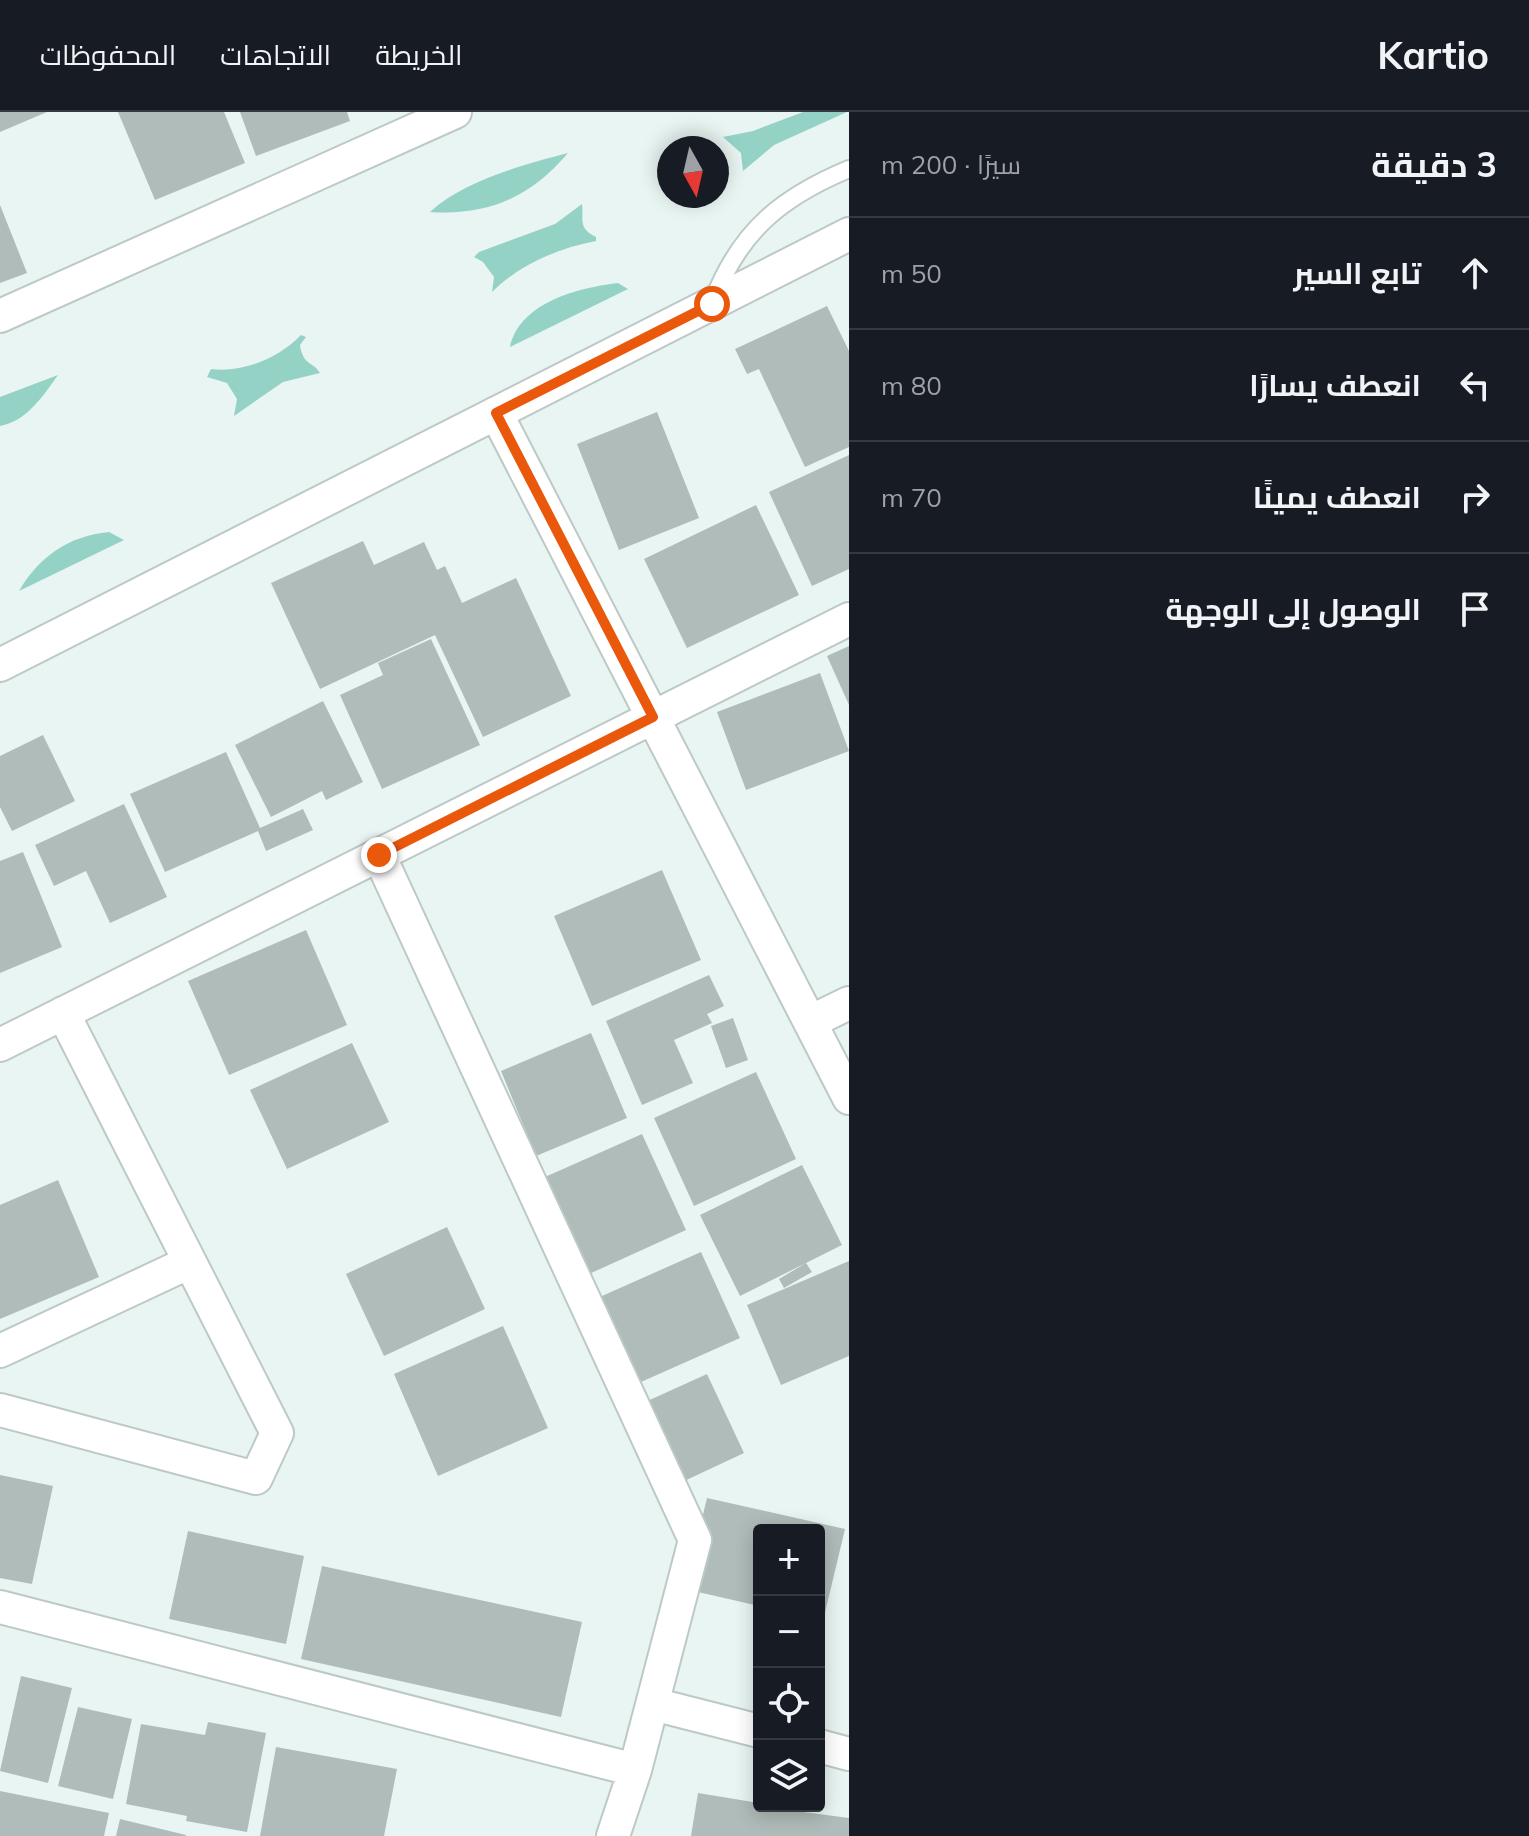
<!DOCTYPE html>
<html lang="ar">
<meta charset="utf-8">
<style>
body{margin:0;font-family:Mulish,Cairo,sans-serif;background:#20242c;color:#f1f3f6;direction:rtl}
.controls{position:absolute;right:24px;bottom:24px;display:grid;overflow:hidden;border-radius:8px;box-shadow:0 4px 20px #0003}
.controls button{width:72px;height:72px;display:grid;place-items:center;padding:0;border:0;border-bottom:2px solid #363941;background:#171b24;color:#f1f3f6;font:40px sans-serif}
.compass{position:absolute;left:657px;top:24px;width:72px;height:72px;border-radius:50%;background:#171b24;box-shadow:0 4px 20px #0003;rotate:172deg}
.stop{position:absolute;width:24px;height:24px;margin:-18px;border:6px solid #ea580c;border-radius:50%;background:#fff}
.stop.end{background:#ea580c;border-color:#fff;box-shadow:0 2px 8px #0008}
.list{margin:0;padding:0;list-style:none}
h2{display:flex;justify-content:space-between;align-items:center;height:104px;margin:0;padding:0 32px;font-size:34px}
h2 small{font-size:26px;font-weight:400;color:#9ea1a6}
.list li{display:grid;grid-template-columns:52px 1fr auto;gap:24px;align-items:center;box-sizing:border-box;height:112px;padding:0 32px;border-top:2px solid #363941}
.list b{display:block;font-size:30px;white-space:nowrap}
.list em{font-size:26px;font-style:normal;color:#9ea1a6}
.icon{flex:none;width:44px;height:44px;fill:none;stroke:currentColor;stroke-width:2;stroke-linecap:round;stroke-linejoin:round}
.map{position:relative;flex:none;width:849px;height:1724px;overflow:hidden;direction:ltr}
header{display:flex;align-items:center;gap:48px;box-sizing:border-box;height:112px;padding:0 40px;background:#171b24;border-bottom:2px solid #363941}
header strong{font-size:38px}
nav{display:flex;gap:44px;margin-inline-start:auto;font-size:28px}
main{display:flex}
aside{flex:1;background:#171b24}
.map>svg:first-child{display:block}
</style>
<header>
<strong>Kartio</strong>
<nav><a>الخريطة</a><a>الاتجاهات</a><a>المحفوظات</a></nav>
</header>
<main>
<aside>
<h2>3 دقيقة<small>سيرًا · 200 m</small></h2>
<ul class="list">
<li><svg class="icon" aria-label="ahead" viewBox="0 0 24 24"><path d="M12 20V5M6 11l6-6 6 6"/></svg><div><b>تابع السير</b></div><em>50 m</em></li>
<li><svg class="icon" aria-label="left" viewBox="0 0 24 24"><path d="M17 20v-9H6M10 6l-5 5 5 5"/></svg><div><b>انعطف يسارًا</b></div><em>80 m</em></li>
<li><svg class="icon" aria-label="right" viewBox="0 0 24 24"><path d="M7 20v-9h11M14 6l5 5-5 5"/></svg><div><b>انعطف يمينًا</b></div><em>70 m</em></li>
<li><svg class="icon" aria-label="arrive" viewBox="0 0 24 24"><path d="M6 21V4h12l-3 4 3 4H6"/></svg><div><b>الوصول إلى الوجهة</b></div></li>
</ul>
</aside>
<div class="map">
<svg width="849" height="1724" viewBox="0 0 849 1724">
<rect width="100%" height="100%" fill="#e9f5f2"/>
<path fill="#95d2c6" d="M 803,0 L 847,0 L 774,33 L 743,59 L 741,41 L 723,25 L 753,19 Z
M 568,41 C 531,85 488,104 430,100 C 463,69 525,52 568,41 Z
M 582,92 C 584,107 577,116 596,125 L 596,129 C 558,136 519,153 492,180 L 494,165 L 483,150 L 474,145 L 479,140 L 555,112 Z
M 618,171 L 628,177 L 510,235 C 520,190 578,176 618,171 Z
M 301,223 L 306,225 L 300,233 C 303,254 313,249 320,261 L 283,270 L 234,304 L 237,287 L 227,271 L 207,265 L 211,257 C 243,261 279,246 301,223 Z
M 58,263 C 43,284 27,309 0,314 L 0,285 Z
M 109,420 L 124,428 L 19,479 C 39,445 68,424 109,420 Z"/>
<path fill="#b0bcb9" d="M 0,0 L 47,0 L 0,20 Z
M 118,0 L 224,0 L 245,51 L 155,88 Z
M 240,0 L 347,0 L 350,9 L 256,44 Z
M 0,93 L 27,161 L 0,171 Z
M 827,194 L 849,239 L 849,335 L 805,355 L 759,257 L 747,262 L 735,237 Z
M 657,300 L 699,406 L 619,438 L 577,332 Z
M 849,343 L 849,457 L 812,474 L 769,380 Z
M 756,393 L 799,483 L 687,536 L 644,447 Z
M 363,429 L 374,453 L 424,430 L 437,458 L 445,454 L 462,491 L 516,466 L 571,584 L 483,625 L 435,523 L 320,577 L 271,471 Z
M 431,527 L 480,633 L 382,677 L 340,583 L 383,563 L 378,551 Z
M 849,534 L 849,593 L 827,544 Z
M 820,561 L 849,639 L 746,678 L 717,600 Z
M 323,589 L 363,670 L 326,688 L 322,679 L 271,705 L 235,633 Z
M 43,623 L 75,689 L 12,719 L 0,695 L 0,644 Z
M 226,640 L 260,716 L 303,697 L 313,718 L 266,739 L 258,719 L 165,760 L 130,682 Z
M 124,692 L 167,785 L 110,811 L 86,759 L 54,774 L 35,733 Z
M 23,740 L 62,835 L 0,861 L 0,749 Z
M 662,758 L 701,848 L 592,894 L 554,804 Z
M 306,818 L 347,913 L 229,963 L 188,869 Z
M 709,863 L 724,894 L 707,902 L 712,911 L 674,928 L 693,971 L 642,993 L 606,909 Z
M 733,906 L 748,948 L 726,956 L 711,914 Z
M 591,921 L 627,1006 L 536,1044 L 501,959 Z
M 352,931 L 389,1010 L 287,1057 L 250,978 Z
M 756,960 L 796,1047 L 694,1094 L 654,1006 Z
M 642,1022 L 686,1118 L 589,1162 L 545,1065 Z
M 802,1053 L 842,1133 L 740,1184 L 700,1103 Z
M 58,1068 L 99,1165 L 0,1207 L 0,1093 Z
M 447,1115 L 485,1197 L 384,1244 L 346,1162 Z
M 701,1140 L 740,1226 L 632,1274 L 593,1188 Z
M 849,1149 L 849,1244 L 781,1273 L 747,1193 Z
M 806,1151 L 812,1160 L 784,1176 L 779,1167 Z
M 503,1214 L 548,1316 L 438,1364 L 394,1262 Z
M 707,1262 L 744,1341 L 680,1371 L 643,1291 Z
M 0,1363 L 53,1374 L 32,1472 L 0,1466 Z
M 707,1386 L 845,1417 L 823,1509 L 819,1508 L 819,1418 L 759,1418 L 759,1494 L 685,1477 Z
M 188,1419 L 304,1444 L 286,1532 L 169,1507 Z
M 322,1454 L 582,1510 L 561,1605 L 301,1547 Z
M 21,1564 L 72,1576 L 48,1671 L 0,1659 Z
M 78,1595 L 132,1607 L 113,1687 L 58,1674 Z
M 208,1610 L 266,1621 L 247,1720 L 186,1709 L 187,1704 L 126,1692 L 141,1612 L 205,1623 Z
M 276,1635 L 397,1657 L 384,1724 L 260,1724 Z
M 0,1679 L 109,1701 L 104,1724 L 0,1724 Z
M 698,1681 L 759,1691 L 759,1694 L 849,1706 L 849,1724 L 691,1724 Z
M 120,1707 L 186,1723 L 186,1724 L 116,1724 Z"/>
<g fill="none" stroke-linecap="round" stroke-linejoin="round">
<g stroke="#bdc9c6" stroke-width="20">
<path id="lane" d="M 714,186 C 741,118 782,85 849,57"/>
</g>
<g stroke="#bdc9c6" stroke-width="36">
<path id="street" d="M 0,204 L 455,0
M 496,301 L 849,986
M 0,553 L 849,122
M 379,743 L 695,1428 L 635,1658 L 613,1724
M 810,910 L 849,891
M 0,933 L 849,507
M 0,1239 L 190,1150
M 0,1298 L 256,1366 L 277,1321 L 63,901
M 0,1495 L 635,1658
M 653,1592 L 759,1619
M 819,1634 L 849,1642"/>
</g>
<use href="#lane" stroke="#fff" stroke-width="16"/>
<use href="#street" stroke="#fff" stroke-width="32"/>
</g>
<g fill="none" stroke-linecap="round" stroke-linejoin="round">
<path stroke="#ea580c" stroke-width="10" d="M 379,743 L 653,605 L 496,301 L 712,192"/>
</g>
</svg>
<div class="controls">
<button>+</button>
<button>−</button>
<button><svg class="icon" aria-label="locate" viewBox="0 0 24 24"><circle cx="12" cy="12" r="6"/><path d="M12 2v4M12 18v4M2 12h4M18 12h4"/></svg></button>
<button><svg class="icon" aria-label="layers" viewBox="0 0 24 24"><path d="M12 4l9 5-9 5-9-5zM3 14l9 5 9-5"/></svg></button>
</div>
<svg class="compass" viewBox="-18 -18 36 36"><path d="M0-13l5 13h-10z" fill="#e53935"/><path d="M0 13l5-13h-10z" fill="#9ea1a6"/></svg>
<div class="stop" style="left:712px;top:192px"></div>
<div class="stop end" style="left:379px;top:743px"></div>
</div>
</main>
